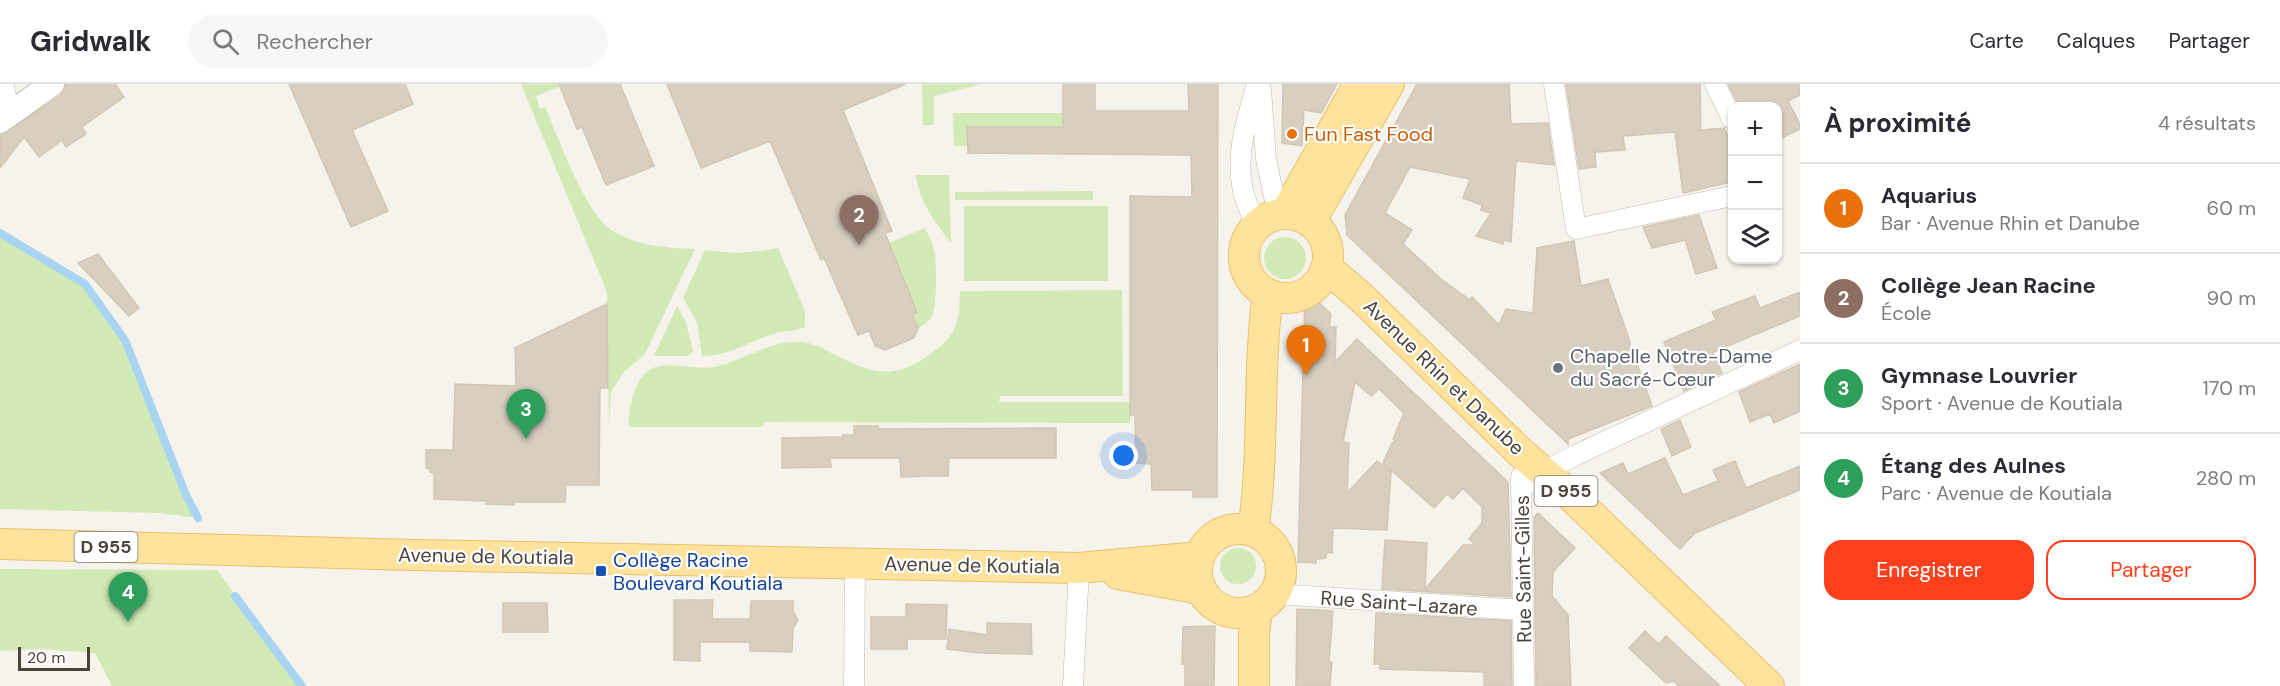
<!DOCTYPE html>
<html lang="fr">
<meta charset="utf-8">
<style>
body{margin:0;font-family:"DM Sans",sans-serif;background:#f7f7f7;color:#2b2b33}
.controls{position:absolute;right:18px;top:18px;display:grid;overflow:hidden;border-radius:12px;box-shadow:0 2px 4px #0004}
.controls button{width:54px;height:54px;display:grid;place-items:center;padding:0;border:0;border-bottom:2px solid #e1e1e2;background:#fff;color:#2b2b33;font:30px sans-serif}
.scale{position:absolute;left:18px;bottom:15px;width:72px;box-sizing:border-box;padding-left:6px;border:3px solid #4b4439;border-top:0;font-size:16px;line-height:21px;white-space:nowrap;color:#4b4439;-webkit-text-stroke:4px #fff;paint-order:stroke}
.you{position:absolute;left:1124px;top:372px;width:21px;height:21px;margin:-15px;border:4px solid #fff;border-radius:50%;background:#1a73e8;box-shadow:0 0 0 9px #1a73e833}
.badge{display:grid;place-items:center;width:39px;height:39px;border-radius:50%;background:#fc3f1d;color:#fff;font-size:20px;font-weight:700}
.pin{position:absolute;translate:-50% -50px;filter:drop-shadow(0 2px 3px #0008)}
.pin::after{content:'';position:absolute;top:32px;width:21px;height:18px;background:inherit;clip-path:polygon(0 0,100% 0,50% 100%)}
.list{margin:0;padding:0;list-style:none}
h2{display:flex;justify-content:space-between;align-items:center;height:78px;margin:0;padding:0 24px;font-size:26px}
h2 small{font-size:20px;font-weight:400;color:#7c7c81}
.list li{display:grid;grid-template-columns:39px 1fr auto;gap:18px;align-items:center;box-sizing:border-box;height:90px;padding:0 24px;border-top:2px solid #e1e1e2}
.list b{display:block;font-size:22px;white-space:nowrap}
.list p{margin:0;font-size:20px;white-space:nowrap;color:#7c7c81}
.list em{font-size:20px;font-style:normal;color:#7c7c81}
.actions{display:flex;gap:12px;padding:18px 24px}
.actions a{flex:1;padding:14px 0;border:2px solid #fc3f1d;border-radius:18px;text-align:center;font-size:21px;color:#fc3f1d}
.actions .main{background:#fc3f1d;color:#fff}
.icon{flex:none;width:33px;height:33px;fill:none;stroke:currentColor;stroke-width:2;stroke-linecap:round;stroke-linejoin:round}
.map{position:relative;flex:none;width:1800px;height:602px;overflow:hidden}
header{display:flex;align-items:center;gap:36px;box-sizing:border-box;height:84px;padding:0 30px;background:#fff;border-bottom:2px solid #e1e1e2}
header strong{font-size:28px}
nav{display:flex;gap:33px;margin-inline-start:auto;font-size:21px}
.search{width:420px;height:54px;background:#f7f7f7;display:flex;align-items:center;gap:15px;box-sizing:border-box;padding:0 21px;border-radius:33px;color:#7c7c81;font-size:22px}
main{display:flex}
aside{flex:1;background:#fff}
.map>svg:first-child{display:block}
</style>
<header>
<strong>Gridwalk</strong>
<div class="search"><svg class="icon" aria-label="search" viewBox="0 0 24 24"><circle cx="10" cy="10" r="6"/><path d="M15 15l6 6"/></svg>Rechercher</div>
<nav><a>Carte</a><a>Calques</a><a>Partager</a></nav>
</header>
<main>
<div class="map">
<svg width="1800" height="602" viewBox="0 0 1800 602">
<rect width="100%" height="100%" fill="#f6f3ec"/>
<path fill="#d2eab5" d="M 521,0 L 566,0 L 536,12 L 540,25 L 545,23 C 559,55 585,130 614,148 C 639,162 667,164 695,165 L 645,270 L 624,288 L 611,308 L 609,343 L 607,208 Z
M 922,0 L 982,0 L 934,12 L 934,41 L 923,41 Z
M 953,29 L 1063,29 L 1063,43 L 968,43 L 967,62 L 954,62 Z
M 916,91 L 949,91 L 951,159 C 935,138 919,118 916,91 Z
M 1093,107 L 1093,116 L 955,116 L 955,108 Z
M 964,122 L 1108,122 L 1108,197 L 964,197 Z
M 925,144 C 928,151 933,158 934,166 C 937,180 937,219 932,232 C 928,239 924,241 918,244 L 912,230 L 917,227 L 890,163 L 872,166 Z
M 0,148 L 84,200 L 124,255 L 186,411 L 198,434 L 159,429 L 0,425 Z
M1264 174a21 21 0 1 1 42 0a21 21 0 1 1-42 0Z
M 778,164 L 805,227 L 805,243 C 795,248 784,246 773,250 C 748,258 729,272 702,272 L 697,238 L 683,214 L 705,166 C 730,170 754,169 778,164 Z
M 1122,206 L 1123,312 L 1000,312 L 999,318 L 1130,318 L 1130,339 L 764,338 L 763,343 L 629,343 C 628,326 634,294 651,285 C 666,277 696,286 714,283 C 744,277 770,256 801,258 C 814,259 824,265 835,271 C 873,290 895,297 932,269 C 958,250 959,238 960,207 Z
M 677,222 L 686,238 L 693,267 L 688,272 L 654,272 Z
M1220 482a18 18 0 1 1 36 0a18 18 0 1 1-36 0Z
M 0,485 L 217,486 L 302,602 L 112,602 L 95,569 L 40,565 L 0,567 Z"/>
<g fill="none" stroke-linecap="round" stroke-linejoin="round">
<path stroke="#a9d4f2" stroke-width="8" d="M 0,149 L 85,200 L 125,256 L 186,411 L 198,434
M 235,512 L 302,602"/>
</g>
<path fill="#d8cfc1" stroke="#d3c7b4" stroke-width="1.5" d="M 66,0 L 115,0 L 124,13 L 82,43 L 86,50 L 66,63 L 62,56 L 39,73 L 24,53 L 0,84 L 0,52 L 60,12 L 65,6 Z
M 289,0 L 405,0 L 413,20 L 352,46 L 388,127 L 351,143 Z
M 559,0 L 620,0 L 654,82 L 606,101 L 582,43 L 577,45 Z
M 667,0 L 906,0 L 843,26 L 892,147 L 885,149 L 917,228 L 912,230 L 918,244 L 914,254 L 885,266 L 875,262 L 869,247 L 858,251 L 824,174 L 821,176 L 770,57 L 701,84 Z
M 1063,0 L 1095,0 L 1095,27 L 1189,27 L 1188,0 L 1218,0 L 1217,413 L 1193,413 L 1193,406 L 1152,406 L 1151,380 L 1136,379 L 1135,331 L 1130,331 L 1130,112 L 1192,113 L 1191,71 L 968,69 L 967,43 L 1063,43 Z
M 1283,0 L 1337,0 L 1321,29 L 1304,26 L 1302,62 L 1282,59 Z
M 1417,0 L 1509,0 L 1511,40 L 1548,39 L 1554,81 L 1516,77 L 1511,158 L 1504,156 L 1503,160 L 1476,152 L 1491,129 L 1481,126 L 1482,121 L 1463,114 L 1470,95 L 1410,83 L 1385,129 L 1412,146 L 1403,160 L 1441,195 L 1470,216 L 1472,213 L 1499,241 L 1506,225 L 1533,229 L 1537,164 L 1574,157 L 1581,202 L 1608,195 L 1630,258 L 1629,273 L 1634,271 L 1652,322 L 1568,355 L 1568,360 L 1347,151 L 1345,131 Z
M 1566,0 L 1700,0 L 1701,46 L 1724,44 L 1732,61 L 1732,98 L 1683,109 L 1675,48 L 1623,52 L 1625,66 L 1595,68 L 1596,83 L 1579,85 Z
M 1728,0 L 1800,0 L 1800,11 L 1788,17 L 1800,40 L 1800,45 L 1778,56 L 1778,22 L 1739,22 Z
M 1699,131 L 1717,184 L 1696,190 L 1685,156 L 1652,164 L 1643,143 Z
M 98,170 L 139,224 L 129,232 L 78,179 Z
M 1305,206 L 1331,230 L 1329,243 L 1336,243 L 1335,278 L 1357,255 L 1508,398 L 1511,513 L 1382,505 L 1385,456 L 1427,459 L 1425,505 L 1463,461 L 1476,461 L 1469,455 L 1482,439 L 1482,423 L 1463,404 L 1453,415 L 1447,410 L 1434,424 L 1383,379 L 1392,359 L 1395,357 L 1393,355 L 1404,329 L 1379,305 L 1371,312 L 1355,298 L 1343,358 L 1349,359 L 1347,409 L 1377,377 L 1391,388 L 1387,446 L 1333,444 L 1332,469 L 1327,468 L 1326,474 L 1316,475 L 1316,479 L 1298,478 Z
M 1800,208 L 1800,232 L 1713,268 L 1722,289 L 1684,307 L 1664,258 L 1716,236 L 1712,228 L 1755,212 L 1760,224 Z
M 607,220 L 608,304 L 600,304 L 599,401 L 566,401 L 565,418 L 514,418 L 514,421 L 486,420 L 486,417 L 434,415 L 434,389 L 430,388 L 430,385 L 426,384 L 426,366 L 453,366 L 455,300 L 516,302 L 515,264 Z
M 1800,280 L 1800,327 L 1774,339 L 1770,330 L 1750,338 L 1739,308 Z
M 1680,336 L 1691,363 L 1672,372 L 1661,345 Z
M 854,342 L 878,342 L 878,345 L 1056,344 L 1056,374 L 949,374 L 948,392 L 927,392 L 901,393 L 900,374 L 830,374 L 831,383 L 782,384 L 782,354 L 843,353 L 843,351 L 854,351 Z
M 1665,374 L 1683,411 L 1718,397 L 1713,386 L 1735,377 L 1746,404 L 1800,382 L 1800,406 L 1695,449 L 1680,465 L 1600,389 L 1623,379 L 1628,390 Z
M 1538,429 L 1575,464 L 1553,488 L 1552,512 L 1568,531 L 1571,602 L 1536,602 L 1534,433 Z
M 674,516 L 713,516 L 712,535 L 750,535 L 751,517 L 793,517 L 793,527 L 798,536 L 793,544 L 792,568 L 750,567 L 750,558 L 700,558 L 700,577 L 674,576 Z
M 503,519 L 547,519 L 548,548 L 503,548 Z
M 906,520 L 947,521 L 946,555 L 907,555 L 907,565 L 871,565 L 871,533 L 906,533 Z
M 1297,525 L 1333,527 L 1329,578 L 1332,578 L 1330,602 L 1296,602 Z
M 1376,529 L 1511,537 L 1512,602 L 1484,602 L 1484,588 L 1380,585 L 1380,580 L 1374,580 Z
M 987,539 L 1031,540 L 1032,570 L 980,569 L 947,565 L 949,545 L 987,551 Z
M 1215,542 L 1214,602 L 1185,602 L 1185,580 L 1182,580 L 1183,543 Z
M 1645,547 L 1659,560 L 1666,552 L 1720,602 L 1679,602 L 1674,597 L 1666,599 L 1629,564 Z"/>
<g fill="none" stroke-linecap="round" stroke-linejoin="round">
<g stroke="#c2bbae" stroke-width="21">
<path id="minor" d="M 3,0 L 10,29
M 1554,0 L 1576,145 L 1732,112
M 1715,0 L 1732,35
M 1261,6 L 1266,75 L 1278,131
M 1256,142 C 1252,131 1246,119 1243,107 C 1235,69 1247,35 1257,0
M 1521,393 L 1524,602
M 1521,405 L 1543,388 L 1576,371 L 1800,266
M 1275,510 L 1523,526
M 854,602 L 855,478
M 1073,602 L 1079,484"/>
</g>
<g stroke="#c2bbae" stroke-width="26">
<path id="tertiary" d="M 0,37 L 52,0"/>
</g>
<g stroke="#e6c16a" stroke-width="32">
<path id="primary" d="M 1285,130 L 1359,0
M1244 172a42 42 0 1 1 84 0a42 42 0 1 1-84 0Z
M 1310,138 L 1389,0
M 1327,184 L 1362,214 L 1521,369 L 1569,410 L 1769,602
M1197 487a42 42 0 1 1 84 0a42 42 0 1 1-84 0Z
M 1253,447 C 1265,369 1257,289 1268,210
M 0,460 L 414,471 L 1079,484 L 1199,473
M 1118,490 L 1201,505
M 1254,602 L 1254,550 L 1257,526"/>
</g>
<use href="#minor" stroke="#fff" stroke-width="20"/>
<use href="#tertiary" stroke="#fff" stroke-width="24"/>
<use href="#primary" stroke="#ffe39c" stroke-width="30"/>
</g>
<circle fill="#e8710a" stroke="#fff" stroke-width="2" cx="1292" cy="50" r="6"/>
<circle fill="#6b7280" stroke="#fff" stroke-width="2" cx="1558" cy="284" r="6"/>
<rect fill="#1a4fb4" stroke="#fff" stroke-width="2" x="595" y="481" width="12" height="12" rx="3"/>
<g text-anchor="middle" stroke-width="4.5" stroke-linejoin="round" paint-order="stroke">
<g fill="#fff" stroke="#817c74" stroke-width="1.5">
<rect x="1534.5" y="392" width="63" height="30" rx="4.5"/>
<rect x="74.5" y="448" width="63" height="30" rx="4.5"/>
</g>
<g font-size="18" font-weight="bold" fill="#4b4439">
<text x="1566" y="413">D 955</text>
<text x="106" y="469">D 955</text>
</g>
<g font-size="20" fill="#c56008" stroke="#fff" text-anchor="start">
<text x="1304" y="57">Fun Fast Food</text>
</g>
<g font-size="20" fill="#5b616d" stroke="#fff" text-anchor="start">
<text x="1570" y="279">Chapelle Notre-Dame<tspan x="1570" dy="23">du Sacré-Cœur</tspan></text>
</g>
<g font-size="20" fill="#4b4439" stroke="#fff">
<text transform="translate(1444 293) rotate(44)" y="7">Avenue Rhin et Danube</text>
<text transform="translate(486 472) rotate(1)" y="7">Avenue de Koutiala</text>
<text transform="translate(972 481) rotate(1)" y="7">Avenue de Koutiala</text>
<text transform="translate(1523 485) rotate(-91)" y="7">Rue Saint-Gilles</text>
<text transform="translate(1399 519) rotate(4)" y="7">Rue Saint-Lazare</text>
</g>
<g font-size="20" fill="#164399" stroke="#fff" text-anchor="start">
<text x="613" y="483">Collège Racine<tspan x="613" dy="23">Boulevard Koutiala</tspan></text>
</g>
</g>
</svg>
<div class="controls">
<button>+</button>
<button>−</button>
<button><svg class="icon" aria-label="layers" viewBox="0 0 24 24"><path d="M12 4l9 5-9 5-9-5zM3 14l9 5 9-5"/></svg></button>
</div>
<div class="scale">20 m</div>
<div class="you"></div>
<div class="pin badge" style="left:1306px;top:291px;background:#e8710a">1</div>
<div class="pin badge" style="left:859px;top:161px;background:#8d6e63">2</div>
<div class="pin badge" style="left:526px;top:355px;background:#2e9e5b">3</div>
<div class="pin badge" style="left:128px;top:538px;background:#2e9e5b">4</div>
</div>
<aside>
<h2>À proximité<small>4 résultats</small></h2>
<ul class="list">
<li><span class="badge" style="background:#e8710a">1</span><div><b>Aquarius</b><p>Bar · Avenue Rhin et Danube</p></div><em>60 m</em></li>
<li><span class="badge" style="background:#8d6e63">2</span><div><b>Collège Jean Racine</b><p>École</p></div><em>90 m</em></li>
<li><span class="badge" style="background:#2e9e5b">3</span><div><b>Gymnase Louvrier</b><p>Sport · Avenue de Koutiala</p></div><em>170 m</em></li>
<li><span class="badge" style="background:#2e9e5b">4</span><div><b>Étang des Aulnes</b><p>Parc · Avenue de Koutiala</p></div><em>280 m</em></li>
</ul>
<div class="actions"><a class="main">Enregistrer</a><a>Partager</a></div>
</aside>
</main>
